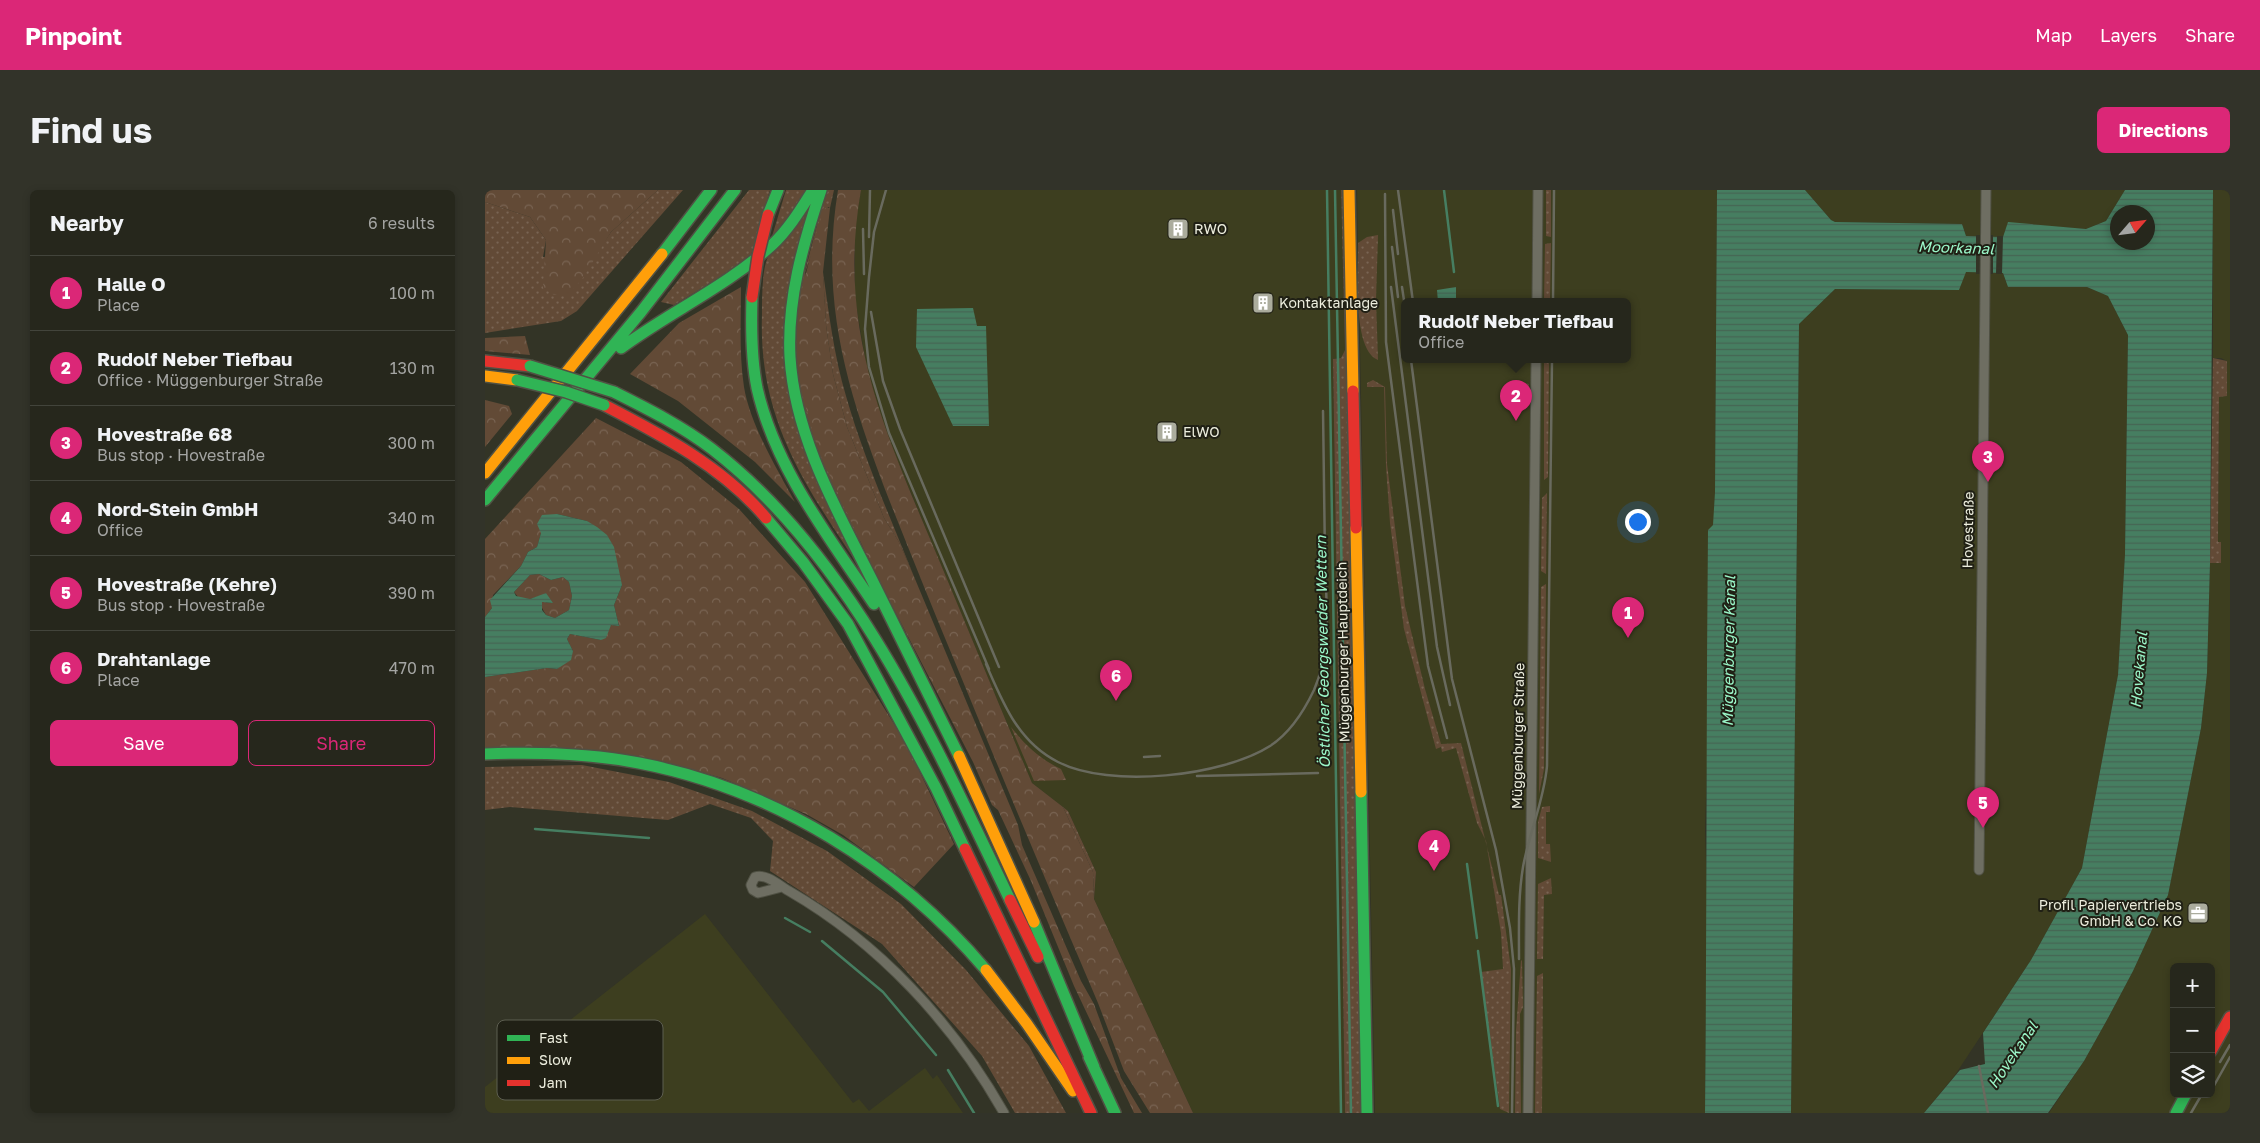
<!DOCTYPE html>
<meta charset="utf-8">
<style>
body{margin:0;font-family:"Golos Text",sans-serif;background:#323329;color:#f1f3f6}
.controls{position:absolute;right:15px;bottom:15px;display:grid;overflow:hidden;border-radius:8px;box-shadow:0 2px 8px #0003}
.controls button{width:45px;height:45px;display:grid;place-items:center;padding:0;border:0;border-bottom:1px solid #42443b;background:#26271c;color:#f1f3f6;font:25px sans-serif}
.compass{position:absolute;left:1625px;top:15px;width:45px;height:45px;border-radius:50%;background:#26271c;box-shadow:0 2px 8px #0003;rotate:62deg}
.you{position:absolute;left:1152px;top:331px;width:18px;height:18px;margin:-12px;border:4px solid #fff;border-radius:50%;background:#1a73e8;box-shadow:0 0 0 8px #1a73e833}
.badge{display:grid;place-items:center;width:32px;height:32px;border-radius:50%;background:#db2777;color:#fff;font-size:16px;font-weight:700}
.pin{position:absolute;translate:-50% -41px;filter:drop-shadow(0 1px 2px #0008)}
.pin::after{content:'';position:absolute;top:26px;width:18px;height:15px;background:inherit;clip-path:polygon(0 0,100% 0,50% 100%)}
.popup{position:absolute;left:916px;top:108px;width:230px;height:65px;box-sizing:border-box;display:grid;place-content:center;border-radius:8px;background:#26271c;filter:drop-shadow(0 1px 4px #0005);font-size:16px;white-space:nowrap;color:#a4a5a3}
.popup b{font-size:19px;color:#f1f3f6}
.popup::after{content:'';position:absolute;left:50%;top:100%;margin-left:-10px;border:10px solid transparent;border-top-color:#26271c}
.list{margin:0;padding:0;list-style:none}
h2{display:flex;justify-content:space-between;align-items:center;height:65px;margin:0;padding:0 20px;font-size:21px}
h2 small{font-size:16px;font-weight:400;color:#a4a5a3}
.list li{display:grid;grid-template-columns:32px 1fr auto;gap:15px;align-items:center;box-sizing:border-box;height:75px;padding:0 20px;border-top:1px solid #42443b}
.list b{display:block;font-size:19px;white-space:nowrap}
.list p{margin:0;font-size:16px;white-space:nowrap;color:#a4a5a3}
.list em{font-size:16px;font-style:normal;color:#a4a5a3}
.actions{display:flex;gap:10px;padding:15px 20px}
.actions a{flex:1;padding:11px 0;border:1px solid #db2777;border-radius:8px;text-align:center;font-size:18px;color:#db2777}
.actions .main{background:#db2777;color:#fff}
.icon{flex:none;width:28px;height:28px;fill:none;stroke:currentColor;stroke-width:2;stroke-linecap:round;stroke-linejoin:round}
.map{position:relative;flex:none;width:1745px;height:923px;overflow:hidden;border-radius:8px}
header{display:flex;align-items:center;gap:30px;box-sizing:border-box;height:70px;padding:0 25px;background:#db2777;color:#fff}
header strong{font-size:24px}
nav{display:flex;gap:28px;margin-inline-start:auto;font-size:18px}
.intro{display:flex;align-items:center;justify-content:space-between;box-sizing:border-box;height:120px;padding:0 30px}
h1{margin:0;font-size:35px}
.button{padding:12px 22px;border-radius:8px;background:#db2777;color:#fff;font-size:18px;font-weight:700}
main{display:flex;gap:30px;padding:0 30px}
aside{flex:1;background:#26271c;border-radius:8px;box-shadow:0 2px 8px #0003}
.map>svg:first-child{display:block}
</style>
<header>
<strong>Pinpoint</strong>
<nav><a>Map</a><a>Layers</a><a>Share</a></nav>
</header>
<div class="intro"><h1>Find us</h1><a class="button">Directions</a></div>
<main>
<aside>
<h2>Nearby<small>6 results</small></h2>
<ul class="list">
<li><span class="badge">1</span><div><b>Halle O</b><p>Place</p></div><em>100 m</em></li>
<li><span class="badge">2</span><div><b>Rudolf Neber Tiefbau</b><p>Office · Müggenburger Straße</p></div><em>130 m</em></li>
<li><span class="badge">3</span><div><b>Hovestraße 68</b><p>Bus stop · Hovestraße</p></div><em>300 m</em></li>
<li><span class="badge">4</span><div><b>Nord-Stein GmbH</b><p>Office</p></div><em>340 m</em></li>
<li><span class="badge">5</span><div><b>Hovestraße (Kehre)</b><p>Bus stop · Hovestraße</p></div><em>390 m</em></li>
<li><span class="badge">6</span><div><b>Drahtanlage</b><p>Place</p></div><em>470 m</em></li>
</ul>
<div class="actions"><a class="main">Save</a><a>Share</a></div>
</aside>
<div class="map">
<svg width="1745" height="923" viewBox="0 0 1745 923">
<defs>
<pattern id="grass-dots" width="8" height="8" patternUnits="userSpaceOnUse" patternTransform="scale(1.25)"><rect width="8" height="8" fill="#624a36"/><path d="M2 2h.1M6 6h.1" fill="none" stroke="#796453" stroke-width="1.8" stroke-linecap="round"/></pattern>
<pattern id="forest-crowns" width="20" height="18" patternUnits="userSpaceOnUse" patternTransform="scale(1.25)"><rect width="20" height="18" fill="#624a36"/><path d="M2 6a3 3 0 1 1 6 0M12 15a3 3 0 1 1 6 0" fill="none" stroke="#796453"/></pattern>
<pattern id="water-rules" width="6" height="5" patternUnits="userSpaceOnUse" patternTransform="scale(1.25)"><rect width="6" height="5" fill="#467e61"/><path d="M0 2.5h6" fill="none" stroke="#466553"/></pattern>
</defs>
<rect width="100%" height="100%" fill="#333426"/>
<path fill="#3d3e1f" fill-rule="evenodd" d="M 376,0 L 856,0 L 860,160 L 856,168 L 848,169 L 860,923 L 708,923 L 609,709 L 611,682 L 583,621 L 547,593 L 402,246 L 382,181 L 370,108 L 370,34 Z
M 872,0 L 1232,0 L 1230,302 L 1220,640 L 1222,705 L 1220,923 L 890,923 ZM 920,112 L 1142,112 L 1142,170 L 920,170 Z
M 1320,0 L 1640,0 L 1621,31 L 1601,39 L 1523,33 L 1518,47 L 1481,46 L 1477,34 L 1350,32 L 1346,30 Z
M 1728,0 L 1745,0 L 1745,923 L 1564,923 L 1599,871 L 1623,828 L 1648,781 L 1683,705 L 1716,538 L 1722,483 L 1725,373 L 1736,373 L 1736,352 L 1733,353 L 1734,206 L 1742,206 L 1742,171 L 1736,168 L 1728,168 ZM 1689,777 L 1726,777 L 1726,904 L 1689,904 Z
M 1480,82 L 1518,83 L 1523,97 L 1602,97 L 1623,106 L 1643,145 L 1640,364 L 1633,485 L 1597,678 L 1546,770 L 1470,885 L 1439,923 L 1306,923 L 1314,134 L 1350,99 L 1474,100 Z
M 220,724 L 368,913 L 374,909 L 384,921 L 440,878 L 448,889 L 452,885 L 478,923 L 0,923 L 0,897 Z"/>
<path fill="url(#grass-dots)" d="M 173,0 L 198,0 L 92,121 L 76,131 L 0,143 L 0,12 L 45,27 L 61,50 L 58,67 L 112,63 L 126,42 Z
M 264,0 L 285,0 L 265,69 L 189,115 L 176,112 Z
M 301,0 L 324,0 L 285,53 Z
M 341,0 L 349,0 L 345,18 L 343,17 L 318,89 Z
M 856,0 L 860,0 L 877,923 L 860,923 L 848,169 L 856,168 L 860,160 Z
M 1061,0 L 1066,0 L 1066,47 L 1061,46 Z
M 326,13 L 314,52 L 383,390 C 325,302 273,235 277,124 C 277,109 277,79 283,67 C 291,51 314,28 326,13 Z
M 893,45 L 891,110 L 893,170 C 866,159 874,79 873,53 L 882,47 Z
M 1066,53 L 1065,112 L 1059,112 L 1060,54 Z
M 338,82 C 344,124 349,166 361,206 C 379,269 406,329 430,389 L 414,352 L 399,328 L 362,237 L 348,184 L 341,135 Z
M 1728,168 L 1742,171 L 1742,206 L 1734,207 L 1733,352 L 1736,352 L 1736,373 L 1725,373 Z
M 1059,170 L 1064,170 L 1063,287 L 1059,290 Z
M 888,190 L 900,197 L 902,274 L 920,416 L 940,499 L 956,554 L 976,553 L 1014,705 L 1016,705 L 1026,779 L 1024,923 L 1015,919 L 996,782 L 1018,779 L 1016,743 L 1001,651 L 992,633 L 971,558 L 957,562 L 956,557 L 951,559 L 919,439 L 905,333 L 901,276 L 899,197 L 882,197 L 882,193 Z
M 1039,193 L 1044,194 L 1043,216 L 1039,216 Z
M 1062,303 L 1061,384 L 1056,381 L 1057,308 Z
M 1061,394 L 1059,579 L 1054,604 L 1056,397 Z
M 97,575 L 184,592 L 267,621 L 342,661 L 416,714 L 481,780 L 544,856 L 581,923 L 530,923 L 497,866 L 397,754 L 285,681 L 288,651 L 266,628 L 225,614 L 183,630 L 25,617 L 0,620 L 0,577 Z
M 1065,616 L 1065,622 L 1061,622 L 1061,654 L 1065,654 L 1066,672 L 1053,668 L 1053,632 L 1057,617 Z
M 578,617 L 583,621 L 611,682 L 609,709 L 608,682 Z
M 1066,688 L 1067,704 L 1059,705 L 1058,769 L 1052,769 L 1053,694 Z
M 1036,770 L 1037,771 L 1038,817 L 1035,824 L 1036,923 L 1030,923 L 1031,841 Z
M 1058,783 L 1057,923 L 1050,923 L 1052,786 Z"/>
<path fill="url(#forest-crowns)" d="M 0,0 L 173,0 L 126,42 L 98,88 L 83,105 L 69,105 L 58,98 L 61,50 L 45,27 L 0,12 Z
M 353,0 L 376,0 C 351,141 401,244 454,370 C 485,444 516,519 547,593 L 578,617 L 608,682 L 609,709 L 708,923 L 665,923 L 639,881 L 613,813 C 565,701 518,589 472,477 C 449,422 427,367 405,312 C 364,206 334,115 353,0 Z
M 340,18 L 345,18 L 338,82 L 341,135 L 348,184 L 362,237 L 399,328 L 414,352 L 430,389 L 533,635 L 537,655 L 596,791 L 609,814 L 636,888 L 657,923 L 649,923 L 589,796 L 546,691 L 513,620 L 507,615 L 488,572 L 388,379 L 333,260 L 312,186 L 311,122 L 335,29 Z
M 256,97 C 256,130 254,164 259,197 C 265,234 292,279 310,312 L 270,272 L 193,211 L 145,184 L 194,133 Z
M 40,146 L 45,165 L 0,161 L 0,148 Z
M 0,210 L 24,216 L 27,224 L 0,257 Z
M 111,228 L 196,272 L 254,319 L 320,392 L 421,553 L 469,654 L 429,697 L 358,645 L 321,624 L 237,588 L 191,575 L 0,558 L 0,487 L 62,478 L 72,479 L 88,461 L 82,449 L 85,444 L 116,450 L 126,435 L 134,436 L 129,415 L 137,395 L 102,331 L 72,324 L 56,343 L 52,357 L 43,362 L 36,376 L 8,405 L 7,418 L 0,427 L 0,349 Z
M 54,384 L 66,390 L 78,387 L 84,392 L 87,406 L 84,420 L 70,428 L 61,425 L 56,416 L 57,412 L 68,413 L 55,406 L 45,409 L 34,408 L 29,402 L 45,385 Z
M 526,537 C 540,555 555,569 576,579 L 581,590 L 549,591 Z"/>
<path fill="url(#water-rules)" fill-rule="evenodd" d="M 1232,0 L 1320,0 L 1346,30 L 1350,32 L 1477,34 L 1481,46 L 1518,47 L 1523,32 L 1601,39 L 1621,31 L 1640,0 L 1728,0 L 1725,373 L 1722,483 L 1716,538 L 1683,705 L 1648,781 L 1623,828 L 1599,871 L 1563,923 L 1439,923 L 1475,880 L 1500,874 L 1498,843 L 1546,770 L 1597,678 L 1633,485 L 1640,364 L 1643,145 L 1623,106 L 1602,97 L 1523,97 L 1518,83 L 1481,82 L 1474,100 L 1350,99 L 1314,134 L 1306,923 L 1220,923 C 1222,729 1221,535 1223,340 L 1228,335 L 1230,302 ZM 1632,22 L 1662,22 L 1662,52 L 1632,52 Z
M 971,97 L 971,112 L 953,112 L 952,100 Z
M 488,118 L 492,136 L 501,136 L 504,236 L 468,236 L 431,157 L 432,119 Z
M 72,324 L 102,331 L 112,337 L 122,345 L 129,357 L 137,395 L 129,415 L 134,436 L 126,435 L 121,448 L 116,450 L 85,444 L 82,449 L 88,461 L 86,470 L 72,479 L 62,478 L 0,487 L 0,427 L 7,418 L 5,410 L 36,376 L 43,362 L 52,357 L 56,343 L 52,334 L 57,325 ZM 54,384 L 66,390 L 78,387 L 84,392 L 87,406 L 84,420 L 70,428 L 61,425 L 57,420 L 57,412 L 68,413 L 61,403 L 45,409 L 31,406 L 29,402 L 45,385 Z"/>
<path fill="#333426" d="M 1491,45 L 1508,45 L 1508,84 L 1491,84 Z
M 1512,46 L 1518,46 L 1517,84 L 1511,84 Z"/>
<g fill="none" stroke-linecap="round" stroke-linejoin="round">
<path stroke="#467e61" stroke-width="2.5" d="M 842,0 L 856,923
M 850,0 L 866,923
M 959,0 L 969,82
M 50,639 L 164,648
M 982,674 L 992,748
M 300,728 L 325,742
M 337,751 L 398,802 L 451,865
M 993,761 L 1013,916
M 463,880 L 489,923"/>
<g stroke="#505144" stroke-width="11">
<path id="street" d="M 1052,112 L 1053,0
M 1494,680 L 1501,0
M 297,697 L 273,703 L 268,700 L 266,695 L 270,687 C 281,683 295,696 304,701 C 394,753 468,833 519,923
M 1043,923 L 1051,170"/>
</g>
<g stroke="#505144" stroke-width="14">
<path id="fast" d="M 336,0 C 318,54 302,109 305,167 C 310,249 354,324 390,396 C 418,453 446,510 474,566
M 283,25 L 293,0
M 177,64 L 226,0
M 267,107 C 266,137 266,168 272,198 C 290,278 344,347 389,414
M 136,158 C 185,122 242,96 287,55 C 304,39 316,19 328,0
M 129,202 C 163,219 197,236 227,259 C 369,369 449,552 525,710
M 0,310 L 156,122 L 250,0
M 281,328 L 318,372 L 363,434 L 451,598 L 480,659
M 0,564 C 52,562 103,563 154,573 C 289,599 413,676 501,780
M 876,602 L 882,923
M 549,732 L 609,877
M 604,867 L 630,923
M 1691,923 L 1701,904"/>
</g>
<g stroke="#505144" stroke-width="14">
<path id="slow" d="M 864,0 L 868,201
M 0,186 L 32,190
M 0,283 L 177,64
M 871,338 L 876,602
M 474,566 L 549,732
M 501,780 L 542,834 L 588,901"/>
</g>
<g stroke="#505144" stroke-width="14">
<path id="jam" d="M 0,171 L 45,176
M 868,201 L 871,338
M 119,215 C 177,245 238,277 281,328
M 480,659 L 606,923
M 525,710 L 553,767
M 1726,861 L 1745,827"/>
</g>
<use href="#street" stroke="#6e6e62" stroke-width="9"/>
<use href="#fast" stroke="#30b455" stroke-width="11"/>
<use href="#slow" stroke="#ff9f0a" stroke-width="11"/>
<use href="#jam" stroke="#e5322d" stroke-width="11"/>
<path stroke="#696a5e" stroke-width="2.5" d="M 401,0 L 389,42 L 384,87 L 380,139 L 384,177 L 404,243 L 504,479
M 913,0 L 928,112
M 900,4 L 901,152 L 943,476 L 962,548
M 908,20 L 913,64
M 378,39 L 379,84
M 384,47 L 385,0
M 907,57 L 913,107
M 906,97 L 952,457 L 965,515
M 917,97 L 920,117
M 1068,112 L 1069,0
M 386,122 L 398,191 L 415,239 L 514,477
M 926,170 L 967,489 L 1011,660 L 1025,738 L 1029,779 L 1027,923
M 501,474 C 518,513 533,552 573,572 C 625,599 738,586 785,556 C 805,543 819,521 829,500 C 847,459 841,411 840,369 C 839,319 839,270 838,221
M 659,567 L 675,566
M 712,586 L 833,583
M 1034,769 C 1034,738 1033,707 1038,677 C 1044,643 1059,611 1062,576 L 1067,170
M 1735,872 L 1745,855
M 1494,876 L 1503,923
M 1726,901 L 1745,867
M 1706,923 L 1717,904"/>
<g stroke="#505144" stroke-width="14" stroke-linecap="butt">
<path id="fast-bridge" d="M 45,176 L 129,202
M 32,190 L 81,202 L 119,215"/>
</g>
<g stroke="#505144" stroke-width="14" stroke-linecap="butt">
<path id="jam-bridge" d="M 267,107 L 273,66 L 283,25"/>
</g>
<use href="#fast-bridge" stroke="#30b455" stroke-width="11"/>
<use href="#jam-bridge" stroke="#e5322d" stroke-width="11"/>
</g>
<defs>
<g id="building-square" transform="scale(1.125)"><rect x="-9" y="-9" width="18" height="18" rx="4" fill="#abac9d" stroke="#202015"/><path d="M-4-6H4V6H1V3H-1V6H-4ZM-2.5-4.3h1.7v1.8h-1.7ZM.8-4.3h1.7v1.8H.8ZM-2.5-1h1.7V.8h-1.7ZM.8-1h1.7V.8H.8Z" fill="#fff"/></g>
<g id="office-square" transform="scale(1.125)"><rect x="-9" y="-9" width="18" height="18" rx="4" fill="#abac9d" stroke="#202015"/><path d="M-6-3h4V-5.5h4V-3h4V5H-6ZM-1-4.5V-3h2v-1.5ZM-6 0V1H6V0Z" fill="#fff"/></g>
</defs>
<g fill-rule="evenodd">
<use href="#building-square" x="693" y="39"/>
<use href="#building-square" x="778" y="113"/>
<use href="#building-square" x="682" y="242"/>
<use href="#office-square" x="1713" y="723"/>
</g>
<g text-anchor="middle" stroke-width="4" stroke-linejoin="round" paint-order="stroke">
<g font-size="14" fill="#eceddd" stroke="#202015" text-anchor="start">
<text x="709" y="44">RWO</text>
<text x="794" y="118">Kontaktanlage</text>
<text x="698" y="247">ElWO</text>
<text x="1697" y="720" text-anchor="end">Profil Papiervertriebs<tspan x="1697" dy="16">GmbH &amp; Co. KG</tspan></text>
</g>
<g font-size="14" fill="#eceddd" stroke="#202015">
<text transform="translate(1483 340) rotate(-89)" y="5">Hovestraße</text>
<text transform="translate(858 462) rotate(-91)" y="5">Müggenburger Hauptdeich</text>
<text transform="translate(1033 546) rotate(-89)" y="5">Müggenburger Straße</text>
</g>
<g font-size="15" font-style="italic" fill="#9bf7c9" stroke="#202015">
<text transform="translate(1471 58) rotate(2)" y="5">Moorkanal</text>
<text transform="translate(1244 461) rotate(-89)" y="5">Müggenburger Kanal</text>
<text transform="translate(838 462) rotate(-91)" y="5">Östlicher Georgswerder Wettern</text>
<text transform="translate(1654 480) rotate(-85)" y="5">Hovekanal</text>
<text transform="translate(1528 865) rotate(-56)" y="5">Hovekanal</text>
</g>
</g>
<rect x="12" y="830" width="166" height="80" rx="8" fill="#202015" stroke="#5d5e51" stroke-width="1"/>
<rect x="22" y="845" width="23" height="6" fill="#30b455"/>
<rect x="22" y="867" width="23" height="7" fill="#ff9f0a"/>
<rect x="22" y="890" width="23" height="6" fill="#e5322d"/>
<g font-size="14" fill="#eceddd">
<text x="54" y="853">Fast</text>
<text x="54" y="875">Slow</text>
<text x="54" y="898">Jam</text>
</g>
</svg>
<div class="controls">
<button>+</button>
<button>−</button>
<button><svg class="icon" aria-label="layers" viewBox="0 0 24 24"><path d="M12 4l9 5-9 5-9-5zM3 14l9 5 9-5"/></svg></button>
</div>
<svg class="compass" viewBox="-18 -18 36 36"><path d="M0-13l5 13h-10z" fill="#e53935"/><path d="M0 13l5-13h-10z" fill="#a4a5a3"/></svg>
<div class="you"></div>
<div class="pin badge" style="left:1143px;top:448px">1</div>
<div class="pin badge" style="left:1031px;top:231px">2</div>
<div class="popup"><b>Rudolf Neber Tiefbau</b>Office</div>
<div class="pin badge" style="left:1503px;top:292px">3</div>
<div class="pin badge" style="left:949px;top:681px">4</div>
<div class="pin badge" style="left:1498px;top:638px">5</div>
<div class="pin badge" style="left:631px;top:511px">6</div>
</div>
</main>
